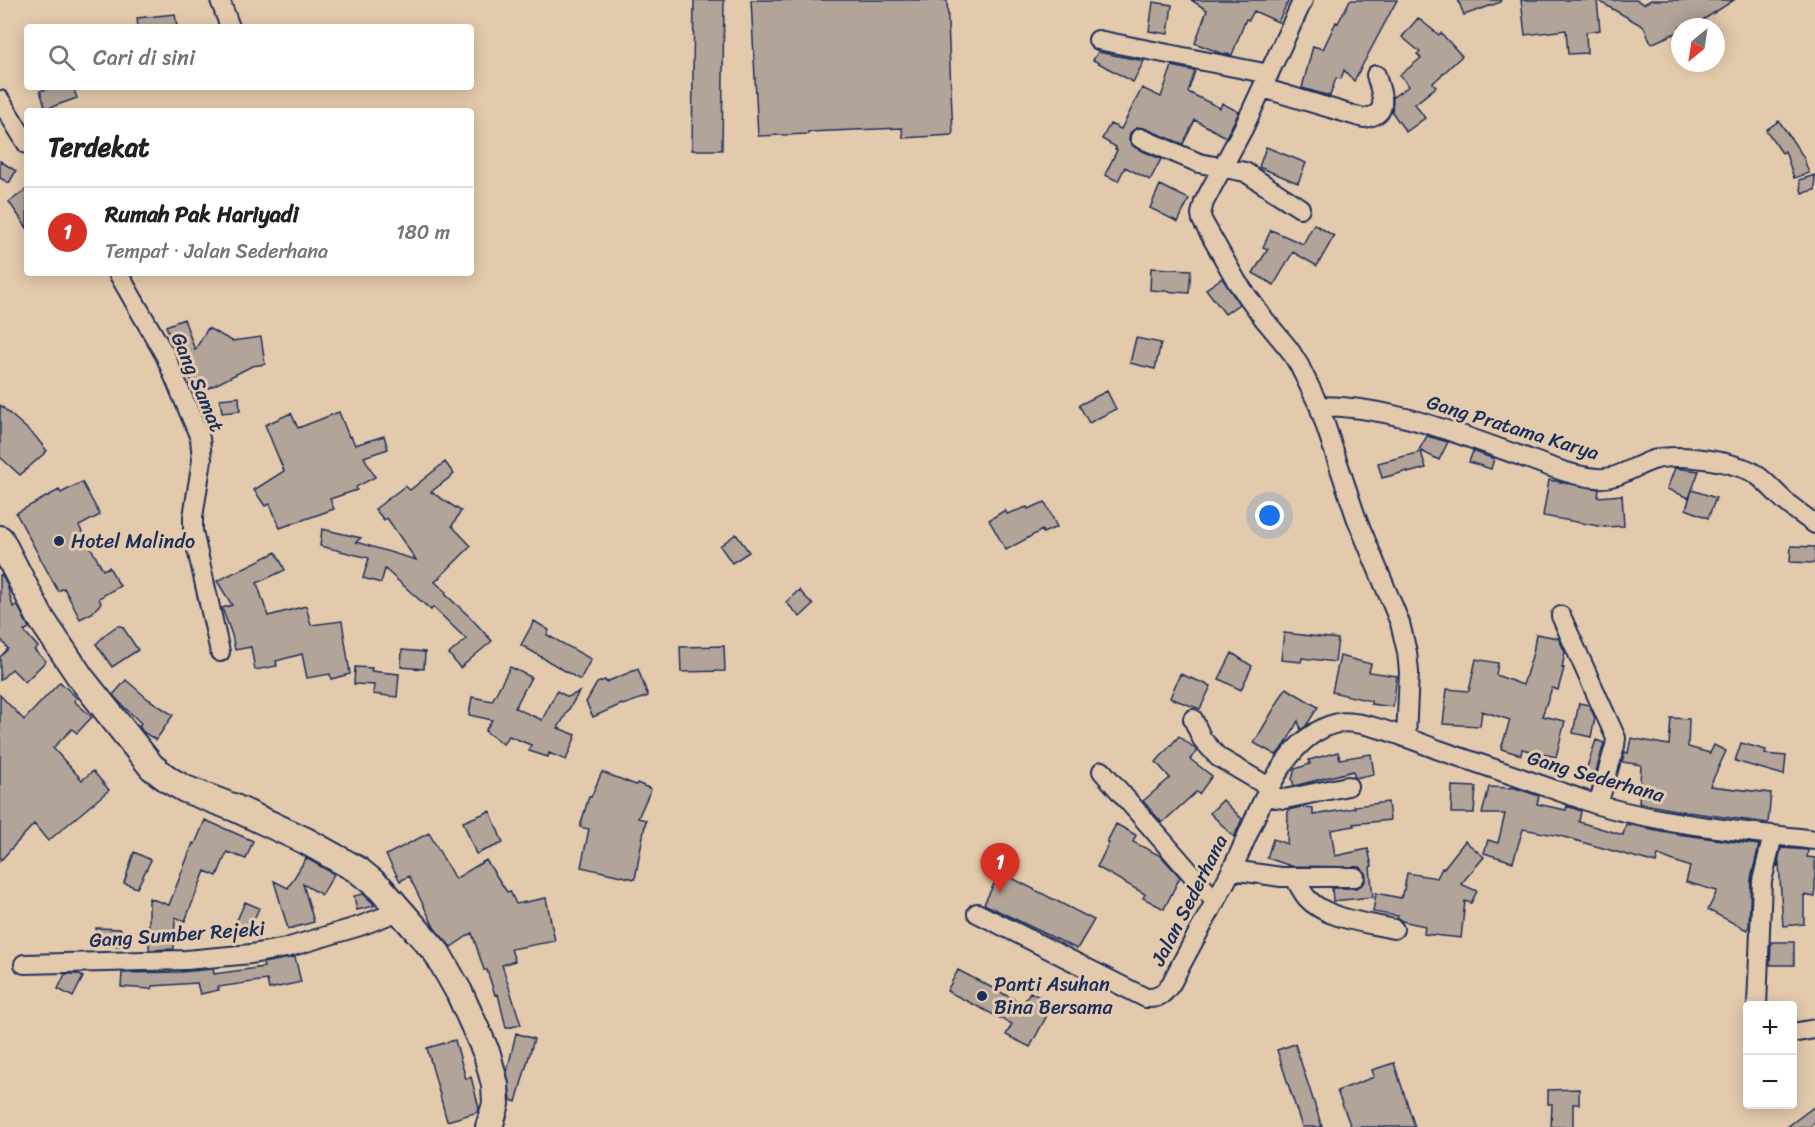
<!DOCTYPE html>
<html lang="id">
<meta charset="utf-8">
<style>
body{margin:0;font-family:Sriracha,sans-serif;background:#f6f6f6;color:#202124}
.controls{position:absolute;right:18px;bottom:18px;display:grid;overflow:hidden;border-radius:6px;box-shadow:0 3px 15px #0003}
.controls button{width:54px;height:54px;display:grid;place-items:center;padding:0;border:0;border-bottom:2px solid #e0e0e0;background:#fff;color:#202124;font:30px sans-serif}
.compass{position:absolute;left:1671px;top:18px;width:54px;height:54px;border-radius:50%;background:#fff;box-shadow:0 3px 15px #0003;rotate:210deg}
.you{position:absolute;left:1270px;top:516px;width:21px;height:21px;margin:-15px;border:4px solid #fff;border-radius:50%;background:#1a73e8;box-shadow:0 0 0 9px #1a73e833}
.badge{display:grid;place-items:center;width:39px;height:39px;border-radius:50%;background:#d93025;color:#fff;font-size:20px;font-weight:700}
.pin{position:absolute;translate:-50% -50px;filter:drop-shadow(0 2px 3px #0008)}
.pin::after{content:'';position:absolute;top:32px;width:21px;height:18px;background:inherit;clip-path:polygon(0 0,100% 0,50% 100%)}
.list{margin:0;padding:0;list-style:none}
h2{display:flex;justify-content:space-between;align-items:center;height:78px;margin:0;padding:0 24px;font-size:26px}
h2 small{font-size:20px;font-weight:400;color:#757577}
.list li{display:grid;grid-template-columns:39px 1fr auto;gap:18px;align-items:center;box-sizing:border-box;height:90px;padding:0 24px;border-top:2px solid #e0e0e0}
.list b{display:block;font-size:22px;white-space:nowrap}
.list p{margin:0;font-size:20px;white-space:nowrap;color:#757577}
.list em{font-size:20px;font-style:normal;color:#757577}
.icon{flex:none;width:33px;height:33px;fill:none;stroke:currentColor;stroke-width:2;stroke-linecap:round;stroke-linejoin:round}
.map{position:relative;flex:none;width:1815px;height:1127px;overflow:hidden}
.search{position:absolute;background:#fff;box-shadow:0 3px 15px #0003;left:24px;top:24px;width:450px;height:66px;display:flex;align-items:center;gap:15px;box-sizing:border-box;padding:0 21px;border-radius:6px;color:#757577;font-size:22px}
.panel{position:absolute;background:#fff;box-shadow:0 3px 15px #0003;left:24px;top:108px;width:450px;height:168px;border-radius:6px}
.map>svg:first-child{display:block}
</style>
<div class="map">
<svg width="1815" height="1127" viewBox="0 0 1815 1127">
<rect width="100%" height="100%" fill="#e4caac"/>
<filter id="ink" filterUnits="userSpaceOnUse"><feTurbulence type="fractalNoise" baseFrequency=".0167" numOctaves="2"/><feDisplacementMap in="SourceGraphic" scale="12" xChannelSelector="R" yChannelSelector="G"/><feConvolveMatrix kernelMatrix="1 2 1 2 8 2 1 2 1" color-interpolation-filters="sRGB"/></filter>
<g filter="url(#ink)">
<path fill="#b2a498" stroke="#1b2f5e" stroke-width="1.5" d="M 694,0 L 724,0 L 722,150 L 692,150 Z
M 751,0 L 947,0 L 953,135 L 903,138 L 902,128 L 808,132 L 808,134 L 758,136 Z
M 1191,0 L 1289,0 L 1278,22 L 1254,11 L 1249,20 L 1246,19 L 1232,55 L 1220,53 L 1195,43 L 1207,10 Z
M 1350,0 L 1397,0 L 1354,81 L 1344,70 L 1341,79 L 1336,78 L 1330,96 L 1302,88 L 1313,46 L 1323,49 L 1336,22 L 1338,23 Z
M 1458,0 L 1501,0 L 1501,2 L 1464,15 Z
M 1521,0 L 1636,0 L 1644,4 L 1651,0 L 1734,0 L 1692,27 L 1680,27 L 1680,31 L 1651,44 L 1644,27 L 1597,0 L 1600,30 L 1586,32 L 1587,53 L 1568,54 L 1566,30 L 1525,35 Z
M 1153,2 L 1172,5 L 1168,34 L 1149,31 Z
M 175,14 L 177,27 L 138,27 L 137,18 Z
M 1418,18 L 1439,35 L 1441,33 L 1462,56 L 1433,83 L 1436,87 L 1415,104 L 1425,118 L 1406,132 L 1392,112 L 1393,97 L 1409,86 L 1400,75 L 1421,58 L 1417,54 L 1420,52 L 1402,37 Z
M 1098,52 L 1144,61 L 1133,82 L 1093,60 Z
M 1172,66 L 1195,71 L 1188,92 L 1220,108 L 1222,103 L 1239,112 L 1226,137 L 1195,120 L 1183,144 L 1144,128 L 1138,127 L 1130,133 L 1129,139 L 1131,144 L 1136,148 L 1161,159 L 1150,180 L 1125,167 L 1118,181 L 1105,175 L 1117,150 L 1115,149 L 1116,147 L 1102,139 L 1110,124 L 1121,129 L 1142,88 L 1161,97 Z
M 54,87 L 73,87 L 77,98 L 46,109 L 40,91 Z
M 1779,121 L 1803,156 L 1809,173 L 1794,178 L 1785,151 L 1782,153 L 1766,130 Z
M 1266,147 L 1306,163 L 1298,183 L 1259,167 Z
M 0,161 L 16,171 L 9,183 L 0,178 Z
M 1815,175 L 1815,190 L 1802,193 L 1799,180 Z
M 1160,185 L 1189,199 L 1178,222 L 1150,208 Z
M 27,189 L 27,228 L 9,202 Z
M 1314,224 L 1334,236 L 1317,266 L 1293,252 L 1274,285 L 1253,273 L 1268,249 L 1263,247 L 1271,230 L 1303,244 Z
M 1151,268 L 1191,270 L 1189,293 L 1150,290 Z
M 1222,278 L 1239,304 L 1225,314 L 1206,289 Z
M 184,319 L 195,350 L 208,328 L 232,341 L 261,337 L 265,364 L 252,366 L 209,388 L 206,381 L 194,387 L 175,344 L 173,345 L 166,326 Z
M 1136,338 L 1161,343 L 1155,369 L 1130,363 Z
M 1107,391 L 1116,409 L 1089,423 L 1079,405 Z
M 239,397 L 240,411 L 222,413 L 220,399 Z
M 0,405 L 35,436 L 47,451 L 20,475 L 0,457 Z
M 339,412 L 349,437 L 351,436 L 355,445 L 384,436 L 388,449 L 364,457 L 375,477 L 356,487 L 357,490 L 330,499 L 334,509 L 280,528 L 270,504 L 265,506 L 254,490 L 284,471 L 265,425 L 291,413 L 298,428 Z
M 1427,436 L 1448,442 L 1439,460 L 1419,450 Z
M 1473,451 L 1494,459 L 1491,469 L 1469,462 Z
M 1421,452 L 1426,468 L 1408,473 L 1408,471 L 1382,478 L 1378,463 Z
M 445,462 L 454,474 L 431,492 L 461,511 L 452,526 L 471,546 L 435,582 L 446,592 L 445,594 L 470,617 L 492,641 L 460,668 L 449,654 L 466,639 L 433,607 L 431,610 L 385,569 L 381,583 L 363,578 L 369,558 L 320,546 L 322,529 L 361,538 L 356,542 L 416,560 L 387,518 L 384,520 L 375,509 L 405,486 L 410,490 Z
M 1675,468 L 1699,471 L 1689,498 L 1667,489 Z
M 1549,480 L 1599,489 L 1598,497 L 1622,495 L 1624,526 L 1604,527 L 1543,516 Z
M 82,482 L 100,515 L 79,526 L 103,570 L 109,567 L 120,586 L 99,598 L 101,603 L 92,613 L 80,619 L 64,588 L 58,591 L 16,513 L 59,490 L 61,493 Z
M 1692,490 L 1716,498 L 1708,518 L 1686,509 Z
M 1045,502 L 1057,527 L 1043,533 L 1042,530 L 1006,550 L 989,520 L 1005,510 L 1007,514 L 1027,507 L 1028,509 Z
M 736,534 L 749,552 L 732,563 L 720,546 Z
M 1791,546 L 1815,547 L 1815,563 L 1790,562 Z
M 276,552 L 285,570 L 257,583 L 268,616 L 306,606 L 311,625 L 342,621 L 350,674 L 331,679 L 330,674 L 307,678 L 302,654 L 276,661 L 277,666 L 255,670 L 251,647 L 235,650 L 232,635 L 222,608 L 232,605 L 217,581 Z
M 0,575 L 2,575 L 7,585 L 13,607 L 17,604 L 29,628 L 24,631 L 38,647 L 34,650 L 46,661 L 25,682 L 12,669 L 0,680 L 0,657 L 8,649 L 0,638 Z
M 799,590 L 813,605 L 800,617 L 786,602 Z
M 534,621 L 549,630 L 547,635 L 591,659 L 580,680 L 521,645 Z
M 117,626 L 122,626 L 138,650 L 112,667 L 96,644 L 107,633 Z
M 1284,633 L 1338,639 L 1335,662 L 1302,658 L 1301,662 L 1281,660 Z
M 1536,634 L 1558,638 L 1565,652 L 1562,668 L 1564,668 L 1558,690 L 1552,688 L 1542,716 L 1565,721 L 1556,757 L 1522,749 L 1521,755 L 1501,749 L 1510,720 L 1482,711 L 1480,726 L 1443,724 L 1447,689 L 1469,691 L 1476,659 L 1498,663 L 1496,675 L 1523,685 L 1533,653 Z
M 724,646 L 725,671 L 681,672 L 680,647 Z
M 402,650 L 425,652 L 424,669 L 401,667 Z
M 1232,653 L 1252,666 L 1241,690 L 1219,679 Z
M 1340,656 L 1371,664 L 1369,672 L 1397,676 L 1393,707 L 1371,704 L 1371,701 L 1332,692 Z
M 355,667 L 372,668 L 371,671 L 399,674 L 397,697 L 373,694 L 374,685 L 354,684 Z
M 510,667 L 531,677 L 515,708 L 542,720 L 557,691 L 568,697 L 579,692 L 558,728 L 576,735 L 566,760 L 549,753 L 548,757 L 529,751 L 531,745 L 509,736 L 503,744 L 485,731 L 492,720 L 469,715 L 472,697 L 492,701 Z
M 638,669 L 648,696 L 623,705 L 622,704 L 593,717 L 586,702 L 597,683 L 605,680 L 606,682 Z
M 1180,674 L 1211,686 L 1200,709 L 1170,698 Z
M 126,680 L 148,699 L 173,715 L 156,740 L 143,732 L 139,726 L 141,723 L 124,707 L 113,695 Z
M 60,682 L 77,698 L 74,701 L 92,717 L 77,733 L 72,729 L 53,748 L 82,780 L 93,771 L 109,790 L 48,841 L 34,824 L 0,861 L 0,695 L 24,720 Z
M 1286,688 L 1318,707 L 1306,726 L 1301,730 L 1298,721 L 1285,745 L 1276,755 L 1254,743 Z
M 1579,703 L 1589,705 L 1595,718 L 1591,737 L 1573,733 Z
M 1671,718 L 1689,719 L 1688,747 L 1710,753 L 1714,745 L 1726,751 L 1710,786 L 1771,793 L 1768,823 L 1680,811 L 1639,803 L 1641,765 L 1622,762 L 1625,752 L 1628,753 L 1631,738 L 1669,745 Z
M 1179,736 L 1198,751 L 1190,759 L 1212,776 L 1199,794 L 1196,792 L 1162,823 L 1143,801 L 1170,778 L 1156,762 Z
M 1596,740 L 1604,743 L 1592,786 L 1582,782 Z
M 1741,743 L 1766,750 L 1765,754 L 1786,756 L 1784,775 L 1735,761 Z
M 1338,752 L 1340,759 L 1371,754 L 1374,774 L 1355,778 L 1353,771 L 1294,786 L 1292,779 L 1295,769 L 1310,764 L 1309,760 Z
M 602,772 L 636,785 L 637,783 L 651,789 L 638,818 L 646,820 L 635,879 L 581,867 L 589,829 L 580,827 L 589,796 L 591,797 Z
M 1452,786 L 1476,787 L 1474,813 L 1451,813 Z
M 1489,787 L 1511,788 L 1512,787 L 1539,796 L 1537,804 L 1566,810 L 1567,806 L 1581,811 L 1579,822 L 1623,835 L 1626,824 L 1677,834 L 1759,845 L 1751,879 L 1749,926 L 1747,930 L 1708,910 L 1717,891 L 1686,882 L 1690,867 L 1658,855 L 1656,863 L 1560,836 L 1523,829 L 1513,862 L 1484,853 L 1488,840 L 1498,843 L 1505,814 L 1482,814 Z
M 1223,800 L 1242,819 L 1234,837 L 1210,813 Z
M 1388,802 L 1390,820 L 1353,824 L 1354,826 L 1331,830 L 1335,856 L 1368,849 L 1372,866 L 1370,867 L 1373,897 L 1333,901 L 1332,888 L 1356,888 L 1364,883 L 1366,878 L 1365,872 L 1360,867 L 1291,866 L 1267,858 L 1273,839 L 1287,844 L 1288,810 L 1301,807 L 1313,808 L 1313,815 L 1355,808 L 1354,806 Z
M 490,811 L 503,843 L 476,854 L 463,822 Z
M 205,820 L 253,841 L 246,859 L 227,852 L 217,876 L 205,871 L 185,921 L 175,917 L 174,949 L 149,950 L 149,898 L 169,905 L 193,843 L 195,844 Z
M 1116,824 L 1136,835 L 1133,842 L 1161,856 L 1180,877 L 1164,909 L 1143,898 L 1145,894 L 1097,867 L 1109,843 L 1107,842 Z
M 429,833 L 455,879 L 486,860 L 507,892 L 510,891 L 516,904 L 546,898 L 555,941 L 511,949 L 515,961 L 502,965 L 521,1025 L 506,1028 L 498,994 L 495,995 L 487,970 L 484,970 L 472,933 L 451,947 L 435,929 L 409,876 L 400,881 L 386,855 Z
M 1465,841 L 1484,857 L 1461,884 L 1477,891 L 1471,903 L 1465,901 L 1461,938 L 1424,934 L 1425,926 L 1402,921 L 1397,918 L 1398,916 L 1373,912 L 1376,893 L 1401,898 L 1403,890 L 1404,890 L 1407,873 L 1437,878 L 1442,868 L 1443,869 Z
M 1781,848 L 1808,850 L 1807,857 L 1815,858 L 1815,897 L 1804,895 L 1804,924 L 1783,926 L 1779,863 L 1777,867 Z
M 134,852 L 151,860 L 137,888 L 124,883 Z
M 306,858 L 334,874 L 322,895 L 303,884 L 314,922 L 288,929 L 274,881 L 288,888 Z
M 1000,872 L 1094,920 L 1077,949 L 984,904 Z
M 363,894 L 373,903 L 374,906 L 357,910 L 354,896 Z
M 245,902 L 259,908 L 248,933 L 234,927 Z
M 96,928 L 121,929 L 120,946 L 95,945 Z
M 1771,942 L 1794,942 L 1794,965 L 1770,965 Z
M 295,957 L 301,982 L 269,989 L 267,980 L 218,987 L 219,990 L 200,994 L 197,983 L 152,986 L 151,989 L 121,987 L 122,973 L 180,972 L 213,969 L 214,974 L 264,967 L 263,963 Z
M 958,970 L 1023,1004 L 1030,992 L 1053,1004 L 1030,1047 L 1006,1035 L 1012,1024 L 947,991 Z
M 65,974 L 78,974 L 83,977 L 73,997 L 58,989 Z
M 516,1033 L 534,1039 L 516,1102 L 511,1100 L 507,1072 Z
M 455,1040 L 466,1079 L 471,1077 L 479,1108 L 478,1112 L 447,1121 L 427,1048 Z
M 1295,1044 L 1322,1127 L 1302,1127 L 1277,1050 Z
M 1394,1063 L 1415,1127 L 1351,1127 L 1337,1091 L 1374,1077 L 1372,1070 Z
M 1579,1089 L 1579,1104 L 1573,1104 L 1573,1127 L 1551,1127 L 1552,1104 L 1548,1104 L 1548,1090 Z
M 1815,1106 L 1815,1122 L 1809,1127 L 1787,1127 Z"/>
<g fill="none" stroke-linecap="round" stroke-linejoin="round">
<g stroke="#1b2f5e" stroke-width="22">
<path id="street" d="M 220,0 L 230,27
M 1303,0 L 1244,127 L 1204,202 L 1201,214 L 1202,220 L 1237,282 L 1264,319 L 1289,349 L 1299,365 L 1319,406 L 1356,517 L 1400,623 L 1407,652 L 1409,672 L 1406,738
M 1098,40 L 1269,74
M 1263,88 L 1363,118 C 1392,115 1381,94 1376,75
M 0,100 L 27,144
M 1140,138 L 1199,163 L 1245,172 L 1300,208
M 118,273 L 165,355 L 200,438 L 202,460 L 193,517 L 193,531 L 220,652
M 1319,406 C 1390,406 1452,432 1518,455 C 1543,464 1571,476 1597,478 C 1618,480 1634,466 1653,460 C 1676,453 1720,460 1743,468 C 1760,473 1773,491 1786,502 C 1795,510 1805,517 1815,524
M 1561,616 L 1616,738 L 1615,746 L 1598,805
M 1193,719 L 1202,739 L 1218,757 L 1269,787
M 1102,771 L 1215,901
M 1265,796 L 1285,799 L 1348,786
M 1232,870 L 1281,877 L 1355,877
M 1295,878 C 1298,884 1302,892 1307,898 C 1326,919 1368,923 1394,929
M 977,913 L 1146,998 C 1159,999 1165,993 1172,982 C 1191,944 1213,908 1232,869 C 1256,822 1279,736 1338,723 C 1361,718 1415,741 1439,750 C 1492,768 1545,786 1598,805 C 1669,825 1742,831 1815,840
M 24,964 L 186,960 L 251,954 L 286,948 L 360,926 L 399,911
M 1757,1006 L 1762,881 L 1773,835
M 1792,1033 L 1815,1029"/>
</g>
<g stroke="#1b2f5e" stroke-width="30">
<path id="secondary" d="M 0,539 L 40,617 L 81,678 L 152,767 L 169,780 L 185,789 L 235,808 L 306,841 L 358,870 L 380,888 L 437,953 L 459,992 L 487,1054 L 495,1085 L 496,1104 L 489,1127"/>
</g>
<use href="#street" stroke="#e4caac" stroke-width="18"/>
<use href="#secondary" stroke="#e4caac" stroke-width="26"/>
</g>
</g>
<g fill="#1b2f5e" stroke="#e4caac" stroke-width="2">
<circle cx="59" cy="541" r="6"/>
<circle cx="982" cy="996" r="6"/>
</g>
<g text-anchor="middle" stroke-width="6" stroke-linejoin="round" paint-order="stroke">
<g font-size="20" fill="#1b2f5e" stroke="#e4caac">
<text transform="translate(198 382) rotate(67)" y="7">Gang Samat</text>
<text transform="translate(1513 427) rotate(17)" y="7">Gang Pratama Karya</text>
<text transform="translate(1596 776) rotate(16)" y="7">Gang Sederhana</text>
<text transform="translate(1189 900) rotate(-63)" y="7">Jalan Sederhana</text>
<text transform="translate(177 934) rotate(-4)" y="7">Gang Sumber Rejeki</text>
</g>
<g font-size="20" fill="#1b2f5e" stroke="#e4caac" text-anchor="start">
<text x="71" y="548">Hotel Malindo</text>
<text x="994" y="991">Panti Asuhan<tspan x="994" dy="23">Bina Bersama</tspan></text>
</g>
</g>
</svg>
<div class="controls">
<button>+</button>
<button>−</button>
</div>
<svg class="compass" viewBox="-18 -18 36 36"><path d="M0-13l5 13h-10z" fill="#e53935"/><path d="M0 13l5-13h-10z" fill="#757577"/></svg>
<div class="you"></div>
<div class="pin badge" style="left:1000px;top:893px">1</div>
<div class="search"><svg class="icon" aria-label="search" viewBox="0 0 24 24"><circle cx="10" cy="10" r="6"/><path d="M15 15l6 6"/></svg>Cari di sini</div>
<section class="panel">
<h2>Terdekat<small></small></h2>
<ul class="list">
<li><span class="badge">1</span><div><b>Rumah Pak Hariyadi</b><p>Tempat · Jalan Sederhana</p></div><em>180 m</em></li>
</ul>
</section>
</div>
